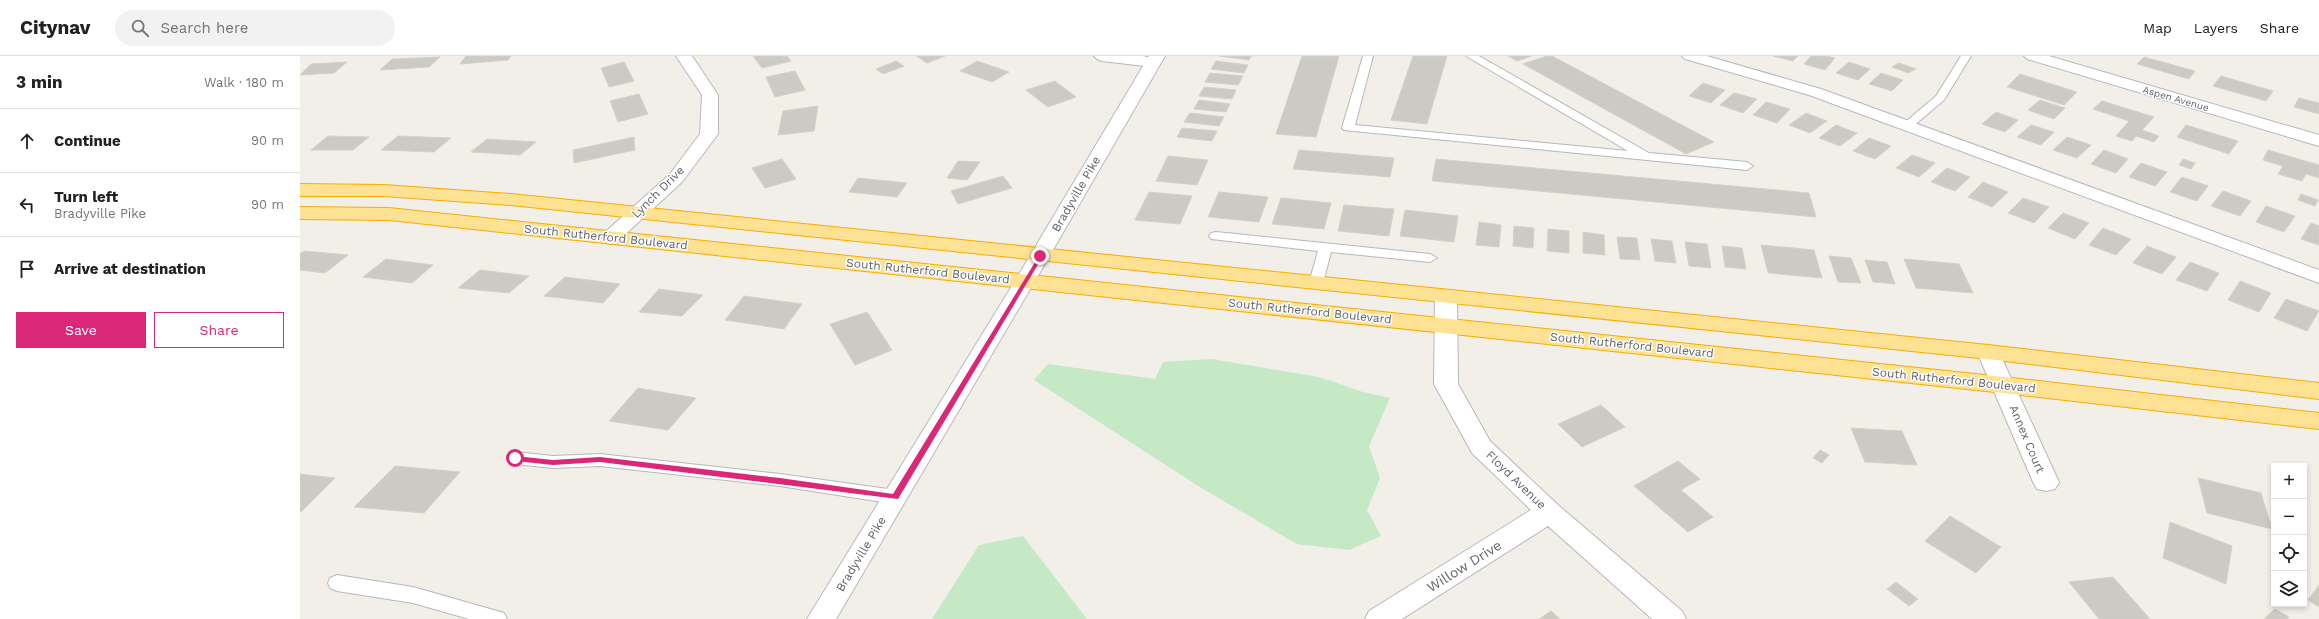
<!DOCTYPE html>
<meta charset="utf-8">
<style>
body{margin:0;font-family:"Work Sans",sans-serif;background:#f2f2f2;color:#202124}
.controls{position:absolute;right:12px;bottom:12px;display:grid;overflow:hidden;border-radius:0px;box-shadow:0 2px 6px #0003}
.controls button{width:36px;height:36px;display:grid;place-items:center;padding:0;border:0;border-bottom:1px solid #e0e0e0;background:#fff;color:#202124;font:20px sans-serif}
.stop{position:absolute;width:12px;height:12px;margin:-9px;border:3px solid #db2777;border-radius:50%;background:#fff}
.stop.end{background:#db2777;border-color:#fff;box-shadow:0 1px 4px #0008}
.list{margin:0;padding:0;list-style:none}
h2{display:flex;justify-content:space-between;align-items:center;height:52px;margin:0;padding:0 16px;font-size:17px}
h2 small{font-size:13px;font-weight:400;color:#757577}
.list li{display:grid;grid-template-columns:26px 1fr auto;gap:12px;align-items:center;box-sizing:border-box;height:64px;padding:0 16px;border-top:1px solid #e0e0e0}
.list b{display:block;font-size:15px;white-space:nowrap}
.list p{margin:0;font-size:13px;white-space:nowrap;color:#757577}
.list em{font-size:13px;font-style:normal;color:#757577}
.actions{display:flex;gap:8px;padding:12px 16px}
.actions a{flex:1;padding:9px 0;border:1px solid #db2777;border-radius:0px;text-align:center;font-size:14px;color:#db2777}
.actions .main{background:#db2777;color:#fff}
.icon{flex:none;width:22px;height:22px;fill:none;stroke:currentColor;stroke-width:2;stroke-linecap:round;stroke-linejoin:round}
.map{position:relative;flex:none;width:2019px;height:563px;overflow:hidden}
header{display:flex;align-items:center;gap:24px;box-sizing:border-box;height:56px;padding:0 20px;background:#fff;border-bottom:1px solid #e0e0e0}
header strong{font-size:19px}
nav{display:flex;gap:22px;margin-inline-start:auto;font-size:14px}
.search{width:280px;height:36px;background:#f2f2f2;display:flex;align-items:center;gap:10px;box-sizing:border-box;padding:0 14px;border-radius:22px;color:#757577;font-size:15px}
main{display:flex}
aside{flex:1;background:#fff}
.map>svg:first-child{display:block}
</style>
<header>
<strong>Citynav</strong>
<div class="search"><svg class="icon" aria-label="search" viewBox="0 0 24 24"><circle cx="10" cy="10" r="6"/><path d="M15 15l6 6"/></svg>Search here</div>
<nav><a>Map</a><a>Layers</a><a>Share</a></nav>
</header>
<main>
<aside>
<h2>3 min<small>Walk · 180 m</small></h2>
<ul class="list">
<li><svg class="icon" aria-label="ahead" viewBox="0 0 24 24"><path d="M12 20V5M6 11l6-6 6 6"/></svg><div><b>Continue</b></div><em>90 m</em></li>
<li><svg class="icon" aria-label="left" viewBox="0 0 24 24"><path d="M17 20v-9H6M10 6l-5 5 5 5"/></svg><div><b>Turn left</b><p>Bradyville Pike</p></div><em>90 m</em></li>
<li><svg class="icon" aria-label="arrive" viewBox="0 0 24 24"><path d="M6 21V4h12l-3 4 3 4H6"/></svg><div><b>Arrive at destination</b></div></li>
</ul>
<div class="actions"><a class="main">Save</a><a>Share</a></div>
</aside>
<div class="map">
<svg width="2019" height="563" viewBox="0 0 2019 563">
<rect width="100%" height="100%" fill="#f1efe8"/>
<path fill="#c5e8c5" d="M 912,303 L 1019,321 L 1063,336 L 1090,342 L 1069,390 L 1080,422 L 1067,454 L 1081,480 L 1049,494 L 997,488 L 903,433 L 734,324 L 748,308 L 855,323 L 863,306 Z
M 723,480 L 787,563 L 632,563 L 679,489 Z"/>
<path fill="#cccac5" stroke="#d6d1c6" d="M 166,0 L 211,0 L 208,4 L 160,8 Z
M 453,0 L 487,0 L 491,5 L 462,12 Z
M 616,0 L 645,0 L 627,7 Z
M 919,0 L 951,0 L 949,4 Z
M 1002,0 L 1039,0 L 1016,81 L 976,78 Z
M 1113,0 L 1147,0 L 1127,68 L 1091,64 Z
M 1208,0 L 1232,0 L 1217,5 Z
M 1247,0 L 1252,0 L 1414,86 L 1386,98 L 1223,8 Z
M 1473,0 L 1498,0 L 1493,5 Z
M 1511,0 L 1526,0 L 1535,2 L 1525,14 L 1504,8 Z
M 140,1 L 129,11 L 80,14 L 92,3 Z
M 1844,1 L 1895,15 L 1889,23 L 1837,8 Z
M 596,5 L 604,10 L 583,18 L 576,13 Z
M 677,5 L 709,16 L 692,26 L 660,15 Z
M 916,5 L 948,9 L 944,17 L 911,13 Z
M 47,6 L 34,17 L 0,19 L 11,8 Z
M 324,6 L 334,25 L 309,31 L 301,12 Z
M 1549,6 L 1570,13 L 1558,24 L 1536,17 Z
M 1599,7 L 1616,13 L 1608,17 L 1592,11 Z
M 495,15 L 505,34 L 475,41 L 466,21 Z
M 910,17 L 943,20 L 938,29 L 905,26 Z
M 1581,17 L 1603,24 L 1592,35 L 1569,28 Z
M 1720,18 L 1777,36 L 1764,49 L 1707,31 Z
M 1921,20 L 1973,35 L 1966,45 L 1913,30 Z
M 755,25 L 776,41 L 748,51 L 726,34 Z
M 1403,27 L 1425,34 L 1411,47 L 1389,40 Z
M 904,31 L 936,34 L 932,43 L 899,40 Z
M 1434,37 L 1457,43 L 1443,57 L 1420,49 Z
M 339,38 L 348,58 L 318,66 L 310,45 Z
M 1999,42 L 2019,47 L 2019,58 L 1994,51 Z
M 899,44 L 930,48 L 926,56 L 894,53 Z
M 1740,44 L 1765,52 L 1754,63 L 1728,54 Z
M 1802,45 L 1854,61 L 1842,74 L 1859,80 L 1854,86 L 1836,80 L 1832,85 L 1816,80 L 1829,65 L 1793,53 Z
M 1466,46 L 1490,53 L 1477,67 L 1453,59 Z
M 518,50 L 514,75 L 478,79 L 483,55 Z
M 1696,56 L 1718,64 L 1705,76 L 1682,68 Z
M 890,57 L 924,61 L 919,70 L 884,66 Z
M 1506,57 L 1527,65 L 1510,77 L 1489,69 Z
M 1536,69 L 1557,77 L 1540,90 L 1519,82 Z
M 1731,69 L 1754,76 L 1741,89 L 1717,81 Z
M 1886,69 L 1938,85 L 1929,98 L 1877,81 Z
M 882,72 L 917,75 L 912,85 L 877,81 Z
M 28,80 L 69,81 L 53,94 L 11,94 Z
M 98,80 L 151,82 L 134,96 L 81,94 Z
M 334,81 L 335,94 L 274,107 L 273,94 Z
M 1767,81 L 1791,89 L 1777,102 L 1753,94 Z
M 1569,82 L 1591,90 L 1575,103 L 1553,95 Z
M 187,83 L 236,86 L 220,99 L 171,96 Z
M 999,94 L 1094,102 L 1090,121 L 993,113 Z
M 1804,94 L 1828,103 L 1816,117 L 1791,108 Z
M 1968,94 L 2019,109 L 2019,122 L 2006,118 L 2002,125 L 1978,118 L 1983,110 L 1963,104 Z
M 1612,99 L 1635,107 L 1619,121 L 1596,112 Z
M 868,100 L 908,104 L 897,129 L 856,125 Z
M 482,103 L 496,123 L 465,132 L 452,112 Z
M 1136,103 L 1509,137 L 1516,161 L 1132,125 Z
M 1883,103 L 1895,107 L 1891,113 L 1879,109 Z
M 658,105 L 680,106 L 667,124 L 647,122 Z
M 1841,107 L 1867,116 L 1855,130 L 1829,121 Z
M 1647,112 L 1670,121 L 1655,135 L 1631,126 Z
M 703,120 L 712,132 L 658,148 L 651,135 Z
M 1882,121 L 1908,130 L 1897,145 L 1870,136 Z
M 558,122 L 607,127 L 597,141 L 549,136 Z
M 1683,126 L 1708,136 L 1692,151 L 1668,141 Z
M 1923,135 L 1951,145 L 1940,160 L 1911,150 Z
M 849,136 L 892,140 L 880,168 L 835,164 Z
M 919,136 L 968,141 L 959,166 L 908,161 Z
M 2001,138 L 2018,144 L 2015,150 L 1998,144 Z
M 981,142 L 1031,147 L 1024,173 L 972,168 Z
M 1723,142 L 1749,151 L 1734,167 L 1708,157 Z
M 1044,149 L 1094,153 L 1089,180 L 1038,175 Z
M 1966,150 L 1995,160 L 1984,176 L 1956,166 Z
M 1105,154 L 1158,160 L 1154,186 L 1100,180 Z
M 1763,157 L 1789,167 L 1775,183 L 1748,172 Z
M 1179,166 L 1201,169 L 1199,191 L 1176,189 Z
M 2011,167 L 2019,170 L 2019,189 L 2001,183 Z
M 1214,170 L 1234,172 L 1233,192 L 1213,190 Z
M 1803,172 L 1831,183 L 1816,199 L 1789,189 Z
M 1248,173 L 1269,175 L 1269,197 L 1247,195 Z
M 1283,176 L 1304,179 L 1305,199 L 1283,197 Z
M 1317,181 L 1337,182 L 1340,204 L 1320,203 Z
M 1351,183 L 1372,185 L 1376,207 L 1355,205 Z
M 1385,186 L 1407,188 L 1411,212 L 1389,210 Z
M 1461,189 L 1514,194 L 1522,222 L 1468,217 Z
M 1422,190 L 1442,192 L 1446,213 L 1425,211 Z
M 1847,190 L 1876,201 L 1862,218 L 1833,207 Z
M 4,195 L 48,199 L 25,217 L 0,214 L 0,198 Z
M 1529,200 L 1551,202 L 1561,227 L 1538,226 Z
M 86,203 L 133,209 L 112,227 L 63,221 Z
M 1604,203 L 1659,208 L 1673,237 L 1616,232 Z
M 1565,204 L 1587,206 L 1595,228 L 1573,226 Z
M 1890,206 L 1919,217 L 1907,235 L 1876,224 Z
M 180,214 L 229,220 L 209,237 L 158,232 Z
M 265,221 L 320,228 L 303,247 L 244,240 Z
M 1940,225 L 1971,237 L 1959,256 L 1928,244 Z
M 359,233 L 403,239 L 382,260 L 339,256 Z
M 444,240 L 502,248 L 484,273 L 425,264 Z
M 1986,243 L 2019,255 L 2007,275 L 1974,262 Z
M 567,256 L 592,294 L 555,309 L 530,268 Z
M 338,332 L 396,342 L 368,374 L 309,365 Z
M 1301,349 L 1325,371 L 1282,391 L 1258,368 Z
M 1551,372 L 1602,375 L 1617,409 L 1565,406 Z
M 1520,394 L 1529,399 L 1522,407 L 1513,402 Z
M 1378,405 L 1400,423 L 1381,434 L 1413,461 L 1388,476 L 1334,430 Z
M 95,410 L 160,416 L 124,457 L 54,451 Z
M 0,418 L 35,422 L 1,456 L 0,456 Z
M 1898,422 L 1961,437 L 1972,473 L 1907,457 Z
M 1650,460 L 1701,491 L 1676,517 L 1625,485 Z
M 1870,466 L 1932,490 L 1926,528 L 1863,502 Z
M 1813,521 L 1850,563 L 1799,563 L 1769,526 Z
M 1596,526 L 1618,543 L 1609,550 L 1587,533 Z
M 2019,529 L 2019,551 L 2008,544 Z
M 1975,553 L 1989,561 L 1987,563 L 1964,563 Z
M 1251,555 L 1260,563 L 1239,563 Z"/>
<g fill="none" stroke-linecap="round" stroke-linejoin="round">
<g stroke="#b5b8bc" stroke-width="2">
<path id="lane" d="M 1063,0 L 1073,0 L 1055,69 L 1328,95 L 1166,0 L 1179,0 L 1349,97 L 1447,106 L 1453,110 L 1447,114 L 1044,74 L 1042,72 Z
M 1661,0 L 1671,0 L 1644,44 L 1611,72 L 1603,72 L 1601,70 L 1603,68 L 1636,40 Z
M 916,176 L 1130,198 L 1137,202 L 1130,206 L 1031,196 L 1023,227 L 1016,231 L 1009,227 L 1018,195 L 911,183 L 909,180 L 911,177 Z
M 215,396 L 253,400 L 300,398 L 480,418 L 595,434 L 601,436 L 604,441 L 601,446 L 595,448 L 480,430 L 300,410 L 253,412 L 215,408 L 209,406 L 207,402 L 209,398 Z
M 37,519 L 113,531 L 204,557 L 207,563 L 169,563 L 113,547 L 37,535 L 30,532 L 28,527 L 30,522 Z"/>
</g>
<g stroke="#b5b8bc" stroke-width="2">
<path id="street" d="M 376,0 L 392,0 L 418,39 L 418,78 L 382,126 L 317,186 L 310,188 L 303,186 L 300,182 L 303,178 L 370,118 L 400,78 L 402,39 Z
M 794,0 L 842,0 L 859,3 L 861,6 L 859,9 L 853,11 L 802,5 L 797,3 Z
M 1382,0 L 1407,0 L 1521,33 L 2019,214 L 2019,227 L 1509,39 L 1385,3 Z
M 1724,0 L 1749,0 L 2019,79 L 2019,90 L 1727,3 Z
M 1146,234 L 1153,235 L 1157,240 L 1158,328 L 1190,385 L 1258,449 L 1382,555 L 1386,563 L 1352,563 L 1248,470 L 1102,563 L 1065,563 L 1069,555 L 1231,454 L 1172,397 L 1134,328 L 1135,240 L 1139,235 Z
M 1688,289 L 1696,291 L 1699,296 L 1759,426 L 1755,433 L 1746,435 L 1737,433 L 1733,426 L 1677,296 L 1680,291 Z"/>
</g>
<g stroke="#b6babf" stroke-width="2">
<path id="secondary" d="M 849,0 L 865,0 L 735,225 L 536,563 L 507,563 L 715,225 Z"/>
</g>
<g stroke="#f9ab00" stroke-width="2">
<path id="highway" d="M 0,128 L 84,129 L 211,138 L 1688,289 L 2019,327 L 2019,343 L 1688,303 L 211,149 L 84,140 L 0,140 Z
M 0,151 L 89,152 L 1704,321 L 2019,357 L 2019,373 L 1704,337 L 89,164 L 0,163 Z"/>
</g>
<use href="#lane" fill="#fff" fill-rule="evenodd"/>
<use href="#street" fill="#fff" fill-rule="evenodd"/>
<use href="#secondary" fill="#fff" fill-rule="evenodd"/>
<use href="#highway" fill="#fde293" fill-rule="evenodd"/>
</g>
<path fill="#db2777" d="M 740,198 L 743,200 L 598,443 L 300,406 L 253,409 L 215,405 L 211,402 L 215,400 L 253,404 L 300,401 L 480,422 L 593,438 Z"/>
<g text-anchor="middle" stroke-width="3" stroke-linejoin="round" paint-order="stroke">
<g font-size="10" fill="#5f6368" stroke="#fff">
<text transform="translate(1876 42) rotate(16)" y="4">Aspen Avenue</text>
</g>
<g font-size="12" fill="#5f6368" stroke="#fff">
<text transform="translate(358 136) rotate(-45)" y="4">Lynch Drive</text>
<text transform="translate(776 138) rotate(-60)" y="4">Bradyville Pike</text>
<text transform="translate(306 181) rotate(6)" y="4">South Rutherford Boulevard</text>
<text transform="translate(628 215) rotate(6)" y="4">South Rutherford Boulevard</text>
<text transform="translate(1010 255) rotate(6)" y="4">South Rutherford Boulevard</text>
<text transform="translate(1332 289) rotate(6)" y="4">South Rutherford Boulevard</text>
<text transform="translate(1654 324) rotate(6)" y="4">South Rutherford Boulevard</text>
<text transform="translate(1727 383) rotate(67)" y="4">Annex Court</text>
<text transform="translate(1216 424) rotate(44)" y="4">Floyd Avenue</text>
<text transform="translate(561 498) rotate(-59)" y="4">Bradyville Pike</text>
</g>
<g font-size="14" fill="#5f6368" stroke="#fff">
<text transform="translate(1164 510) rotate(-32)" y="5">Willow Drive</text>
</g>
</g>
</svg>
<div class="controls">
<button>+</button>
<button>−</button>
<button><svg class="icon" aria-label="locate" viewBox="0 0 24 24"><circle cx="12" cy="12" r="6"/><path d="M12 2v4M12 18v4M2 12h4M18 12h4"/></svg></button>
<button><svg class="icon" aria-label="layers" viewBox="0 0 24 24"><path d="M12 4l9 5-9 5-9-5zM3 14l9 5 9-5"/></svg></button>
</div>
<div class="stop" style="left:215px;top:402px"></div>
<div class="stop end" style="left:740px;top:200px"></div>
</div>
</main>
